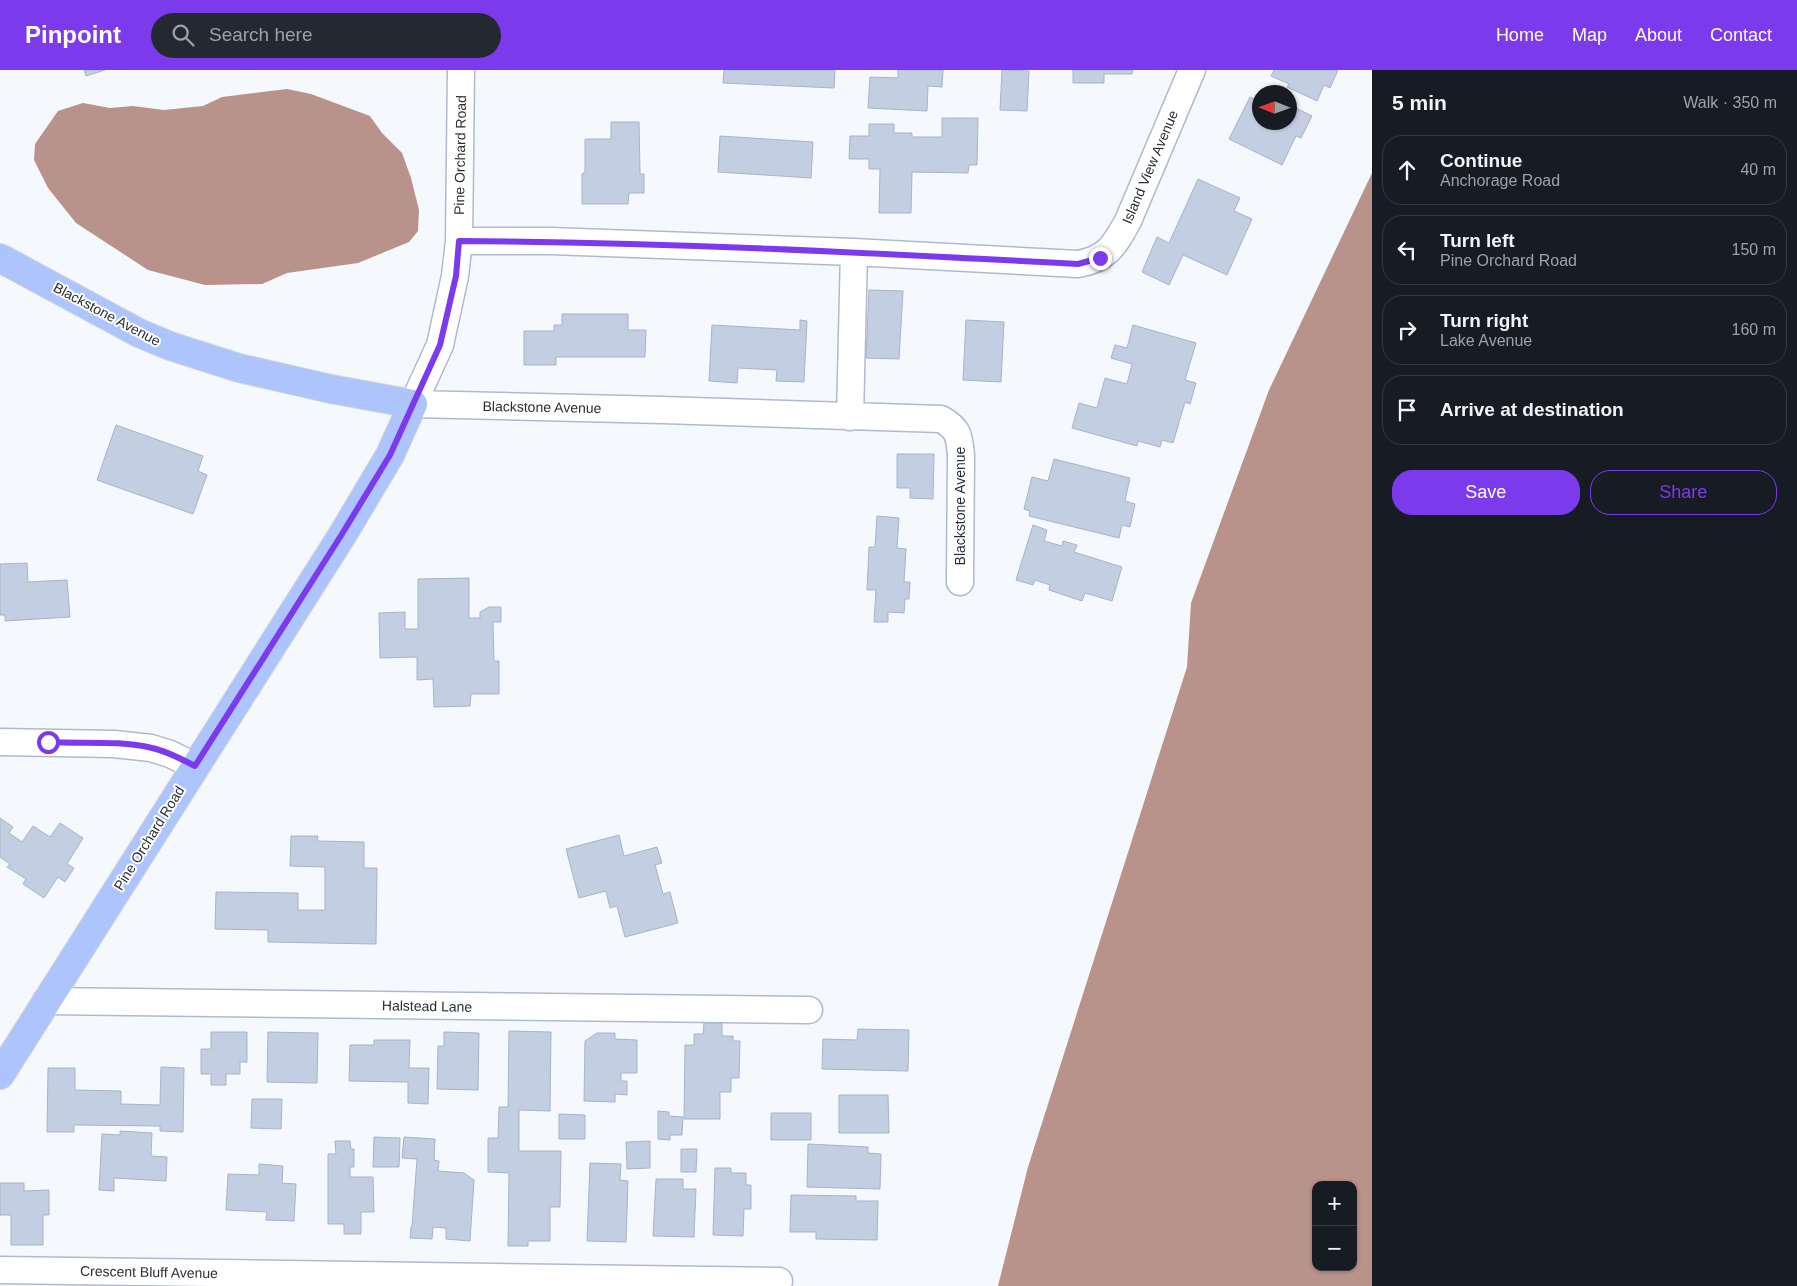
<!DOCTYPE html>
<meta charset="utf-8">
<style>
body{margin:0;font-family:Helvetica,sans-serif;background:#242831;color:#f1f3f6}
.controls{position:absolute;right:15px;bottom:15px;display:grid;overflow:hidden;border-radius:10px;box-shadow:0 1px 4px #0004}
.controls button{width:45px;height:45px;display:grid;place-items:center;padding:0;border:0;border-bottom:1px solid #363941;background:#171b24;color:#f1f3f6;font:25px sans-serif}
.compass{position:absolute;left:1252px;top:15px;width:45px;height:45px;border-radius:50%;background:#171b24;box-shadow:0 1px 4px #0004;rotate:271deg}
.stop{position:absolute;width:15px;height:15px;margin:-11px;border:4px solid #7c3aed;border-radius:50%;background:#fff}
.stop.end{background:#7c3aed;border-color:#fff;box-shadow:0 1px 5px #0008}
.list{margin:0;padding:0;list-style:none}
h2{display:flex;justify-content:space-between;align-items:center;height:65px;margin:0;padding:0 20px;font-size:21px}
h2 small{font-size:16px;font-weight:400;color:#9ea1a6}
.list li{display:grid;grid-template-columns:32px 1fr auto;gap:15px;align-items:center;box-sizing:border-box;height:70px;margin:0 10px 10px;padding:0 10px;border:1px solid #363941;border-radius:20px}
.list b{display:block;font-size:19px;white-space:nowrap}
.list p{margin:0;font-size:16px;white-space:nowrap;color:#9ea1a6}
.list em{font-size:16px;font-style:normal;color:#9ea1a6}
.actions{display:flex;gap:10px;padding:15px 20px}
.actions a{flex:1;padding:11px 0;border:1px solid #7c3aed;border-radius:20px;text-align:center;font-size:18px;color:#7c3aed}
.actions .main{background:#7c3aed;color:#fff}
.icon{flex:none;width:28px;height:28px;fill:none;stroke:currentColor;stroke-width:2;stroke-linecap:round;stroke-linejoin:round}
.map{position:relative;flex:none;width:1372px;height:1216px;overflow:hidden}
header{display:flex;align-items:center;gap:30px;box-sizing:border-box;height:70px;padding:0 25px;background:#7c3aed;color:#fff}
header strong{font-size:24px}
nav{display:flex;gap:28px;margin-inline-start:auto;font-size:18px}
.search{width:350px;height:45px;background:#242831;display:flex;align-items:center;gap:12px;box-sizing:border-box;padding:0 18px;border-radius:28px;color:#9ea1a6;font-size:19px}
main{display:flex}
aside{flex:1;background:#171b24}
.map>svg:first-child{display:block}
</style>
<header>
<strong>Pinpoint</strong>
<div class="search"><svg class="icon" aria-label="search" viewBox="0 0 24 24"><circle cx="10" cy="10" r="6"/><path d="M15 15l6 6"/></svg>Search here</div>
<nav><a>Home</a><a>Map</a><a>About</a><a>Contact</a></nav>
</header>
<main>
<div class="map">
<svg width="1372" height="1216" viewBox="0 0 1372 1216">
<rect width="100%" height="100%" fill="#f5f8fc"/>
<path fill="#b8928b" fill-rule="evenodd" d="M 287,19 L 311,24 L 370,46 L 382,63 L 402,83 L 411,108 L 419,140 L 418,161 L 409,172 L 358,193 L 287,203 L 262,214 L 205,215 L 148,200 L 76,153 L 48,118 L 34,90 L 35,74 L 58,41 L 83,33 L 110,38 L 133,36 L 164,40 L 203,36 L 222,27 Z
M 1372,103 L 1372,1216 L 998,1216 L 1028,1097 L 1187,597 L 1191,533 L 1269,320 ZM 1316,1115 L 1353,1115 L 1353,1197 L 1316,1197 Z"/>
<path fill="#c4cee3" stroke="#a9b3c7" d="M 84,0 L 105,0 L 86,6 Z
M 724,0 L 835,0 L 834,18 L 723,13 Z
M 898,0 L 943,0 L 942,17 L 928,16 L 927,41 L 868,38 L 870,7 L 898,8 Z
M 1002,0 L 1029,1 L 1027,41 L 1000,40 Z
M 1073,0 L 1133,0 L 1132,4 L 1104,4 L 1104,13 L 1073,13 Z
M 1274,0 L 1338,0 L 1330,18 L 1324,15 L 1317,31 L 1287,17 L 1289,14 L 1271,6 Z
M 1250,27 L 1260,32 L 1260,52 L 1290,52 L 1290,35 L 1312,46 L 1301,68 L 1296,66 L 1282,95 L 1229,69 Z
M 942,48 L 978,48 L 977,95 L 969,95 L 968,103 L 912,102 L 911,143 L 879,143 L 880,99 L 869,99 L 869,89 L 849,89 L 850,66 L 869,66 L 869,54 L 894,54 L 894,63 L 912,63 L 912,67 L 942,67 Z
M 611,52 L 639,52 L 640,104 L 644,104 L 644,123 L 629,123 L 628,134 L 582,134 L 582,104 L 585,102 L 585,69 L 611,69 Z
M 720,66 L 813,72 L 811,108 L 718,102 Z
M 1198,109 L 1240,128 L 1234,141 L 1252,149 L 1227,205 L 1183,185 L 1169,215 L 1142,202 L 1157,167 L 1169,173 Z
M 869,220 L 903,221 L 899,289 L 866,288 Z
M 562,244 L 628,244 L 628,260 L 646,260 L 645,287 L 556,287 L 556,295 L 524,295 L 524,261 L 554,261 L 554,255 L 562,255 Z
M 800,250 L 807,251 L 804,312 L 776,311 L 777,300 L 738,298 L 737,313 L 709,311 L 712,255 L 800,260 Z
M 966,250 L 1004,252 L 1001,312 L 963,310 Z
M 1133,255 L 1196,273 L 1185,310 L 1196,313 L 1190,334 L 1185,332 L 1173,373 L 1162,370 L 1160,377 L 1138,371 L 1137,376 L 1072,358 L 1079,333 L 1097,338 L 1105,308 L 1127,314 L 1132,294 L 1111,288 L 1115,275 L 1127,278 Z
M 116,355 L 203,386 L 198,401 L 207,405 L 193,444 L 97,410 Z
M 897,384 L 934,384 L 933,429 L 910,428 L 910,418 L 897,418 Z
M 1054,389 L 1130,408 L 1125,431 L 1135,434 L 1130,457 L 1122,455 L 1119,468 L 1029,446 L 1030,441 L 1024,439 L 1032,407 L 1048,411 Z
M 877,446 L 899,448 L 897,478 L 906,479 L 904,512 L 910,512 L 909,529 L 905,529 L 904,543 L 888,542 L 888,552 L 874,552 L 876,520 L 867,520 L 869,477 L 875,477 Z
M 1033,455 L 1047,460 L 1044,471 L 1062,476 L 1063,471 L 1077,475 L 1074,482 L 1122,497 L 1112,531 L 1085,523 L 1082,531 L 1049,520 L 1050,515 L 1035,510 L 1033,515 L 1016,510 Z
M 27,493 L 28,512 L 67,510 L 70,547 L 5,551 L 5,545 L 0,545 L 0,494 Z
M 469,508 L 469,548 L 480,548 L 480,542 L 489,537 L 501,537 L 501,552 L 493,552 L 494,591 L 499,591 L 499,624 L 471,624 L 470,636 L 434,637 L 433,609 L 417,610 L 417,587 L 380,588 L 379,543 L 405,542 L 405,559 L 418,559 L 418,509 Z
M 0,748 L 13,757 L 9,763 L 22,772 L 33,756 L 50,767 L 60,753 L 83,768 L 67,794 L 74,798 L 65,812 L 58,807 L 44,828 L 23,814 L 26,809 L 7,797 L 10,794 L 0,787 Z
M 619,765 L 624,786 L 657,777 L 662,793 L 655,795 L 663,824 L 670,822 L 678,853 L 625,867 L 617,836 L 610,838 L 606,821 L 579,828 L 566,779 Z
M 291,766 L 318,766 L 317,771 L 364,772 L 364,798 L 377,798 L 376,874 L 268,872 L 268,860 L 215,859 L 216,822 L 298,823 L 298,840 L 325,840 L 325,797 L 290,796 Z
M 704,953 L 722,953 L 722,966 L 733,966 L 733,971 L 740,971 L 739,1008 L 731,1008 L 731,1022 L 720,1022 L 720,1049 L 684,1049 L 685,975 L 694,975 L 694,964 L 703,964 Z
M 858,959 L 909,960 L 908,1001 L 822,999 L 823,969 L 857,970 Z
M 509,961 L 551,962 L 550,1041 L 519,1040 L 519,1081 L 561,1081 L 560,1137 L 550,1137 L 550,1171 L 528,1171 L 528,1176 L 508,1176 L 509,1103 L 488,1102 L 488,1068 L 498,1068 L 499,1037 L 508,1037 Z
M 211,962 L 247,962 L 247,992 L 240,992 L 240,1004 L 226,1004 L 226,1015 L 211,1015 L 211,1004 L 201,1004 L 201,979 L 211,979 Z
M 268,962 L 318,963 L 317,1013 L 267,1012 Z
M 444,962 L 479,963 L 478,1020 L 437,1019 L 438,976 L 444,976 Z
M 597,963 L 615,963 L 615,969 L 637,970 L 637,1003 L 621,1003 L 621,1011 L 627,1011 L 627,1025 L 615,1024 L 615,1032 L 584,1031 L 585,971 Z
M 374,970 L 410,970 L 409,998 L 429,998 L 428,1034 L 408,1033 L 408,1012 L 349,1011 L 350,975 L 374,975 Z
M 161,997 L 184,998 L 183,1062 L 160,1061 L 160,1056 L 74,1055 L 74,1062 L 47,1062 L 48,998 L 75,998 L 75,1020 L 121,1021 L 121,1034 L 160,1035 Z
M 839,1025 L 888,1025 L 889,1063 L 839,1063 Z
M 252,1029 L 282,1029 L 281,1059 L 251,1058 Z
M 658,1041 L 669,1042 L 669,1046 L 683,1047 L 682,1065 L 670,1065 L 670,1070 L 658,1069 Z
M 771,1043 L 811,1043 L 811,1070 L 771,1070 Z
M 559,1044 L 585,1045 L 585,1069 L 559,1069 Z
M 120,1061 L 152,1063 L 151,1086 L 167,1087 L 166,1111 L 114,1108 L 114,1121 L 99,1120 L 102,1064 L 120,1065 Z
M 374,1067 L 400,1068 L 399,1097 L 373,1097 Z
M 404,1067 L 435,1069 L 434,1090 L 439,1091 L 438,1101 L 464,1103 L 474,1110 L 470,1171 L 446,1169 L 446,1158 L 433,1157 L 432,1169 L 410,1168 L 411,1157 L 412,1157 L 417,1089 L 402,1088 Z
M 335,1071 L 350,1071 L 351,1079 L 354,1079 L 354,1097 L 350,1097 L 350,1107 L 373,1107 L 374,1142 L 361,1142 L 361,1164 L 344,1164 L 344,1154 L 328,1154 L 328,1084 L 336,1084 Z
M 650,1071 L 650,1098 L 627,1099 L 626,1072 Z
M 808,1074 L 868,1077 L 868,1083 L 881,1084 L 880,1119 L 807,1117 Z
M 681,1079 L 697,1079 L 696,1102 L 681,1102 Z
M 590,1093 L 621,1094 L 620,1110 L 628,1111 L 626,1172 L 587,1171 Z
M 259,1094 L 283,1096 L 282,1113 L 296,1114 L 294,1151 L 266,1150 L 267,1142 L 226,1140 L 228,1104 L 259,1105 Z
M 715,1098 L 731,1098 L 731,1103 L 746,1103 L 746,1115 L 751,1115 L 751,1139 L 744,1139 L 743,1166 L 713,1165 Z
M 656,1109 L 683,1109 L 683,1119 L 696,1119 L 694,1167 L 653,1166 Z
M 0,1113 L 24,1113 L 24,1121 L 49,1120 L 49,1145 L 43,1145 L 43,1175 L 11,1175 L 11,1145 L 0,1145 Z
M 791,1125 L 856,1126 L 856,1131 L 878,1131 L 877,1170 L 816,1169 L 816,1162 L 790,1162 Z"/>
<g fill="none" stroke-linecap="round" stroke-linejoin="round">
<g stroke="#b0bace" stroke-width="29">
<path id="minor" d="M 461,0 L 459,171 L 455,206 L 440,275 L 413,334 L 663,340 L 941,349 C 959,359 959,366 961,385 L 960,512
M 459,171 L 551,171 L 854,182 L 1078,194 C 1107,189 1114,176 1128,151 L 1192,0
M 850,347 L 854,182
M 0,672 L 114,674 L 151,678 L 170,684 L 195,696
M 46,931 L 809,940
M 0,1200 L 779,1211"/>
</g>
<g stroke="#d4d5d6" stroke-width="30">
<path id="major" d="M 0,188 L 139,263 L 170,276 L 239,298 L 331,319 L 413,334 L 390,385 L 343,464 L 0,1005"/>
</g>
<use href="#minor" stroke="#fff" stroke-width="26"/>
<use href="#major" stroke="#adc5fc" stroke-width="28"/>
</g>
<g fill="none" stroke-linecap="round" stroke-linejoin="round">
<path stroke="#7c3aed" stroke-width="6" d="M 48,672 C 82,674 119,670 152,678 C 167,681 181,689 195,696 L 342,464 L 390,385 L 440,275 L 456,206 L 459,171 C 665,172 872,183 1078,194 L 1100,188"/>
</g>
<g text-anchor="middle" stroke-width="4" stroke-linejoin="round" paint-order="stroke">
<g font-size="14" fill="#292d34" stroke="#fff">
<text transform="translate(460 85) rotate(-89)" y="5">Pine Orchard Road</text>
<text transform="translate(1150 97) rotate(-67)" y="5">Island View Avenue</text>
<text transform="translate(107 244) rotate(28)" y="5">Blackstone Avenue</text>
<text transform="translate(542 337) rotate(1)" y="5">Blackstone Avenue</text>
<text transform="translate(960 436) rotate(-90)" y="5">Blackstone Avenue</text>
<text transform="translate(149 768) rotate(-58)" y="5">Pine Orchard Road</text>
<text transform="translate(427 936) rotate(1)" y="5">Halstead Lane</text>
<text transform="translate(149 1202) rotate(1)" y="5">Crescent Bluff Avenue</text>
</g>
</g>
</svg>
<div class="controls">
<button>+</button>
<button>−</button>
</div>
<svg class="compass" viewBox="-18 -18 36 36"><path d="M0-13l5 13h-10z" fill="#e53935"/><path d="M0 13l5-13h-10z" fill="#9ea1a6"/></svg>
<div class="stop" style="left:48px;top:672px"></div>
<div class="stop end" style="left:1100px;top:188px"></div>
</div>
<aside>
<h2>5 min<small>Walk · 350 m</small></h2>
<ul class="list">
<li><svg class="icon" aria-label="ahead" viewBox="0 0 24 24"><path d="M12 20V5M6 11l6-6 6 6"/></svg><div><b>Continue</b><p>Anchorage Road</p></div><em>40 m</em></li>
<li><svg class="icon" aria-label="left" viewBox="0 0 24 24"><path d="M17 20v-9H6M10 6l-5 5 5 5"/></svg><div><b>Turn left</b><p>Pine Orchard Road</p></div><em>150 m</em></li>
<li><svg class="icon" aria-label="right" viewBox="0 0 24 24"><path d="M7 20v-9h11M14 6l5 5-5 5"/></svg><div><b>Turn right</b><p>Lake Avenue</p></div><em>160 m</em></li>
<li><svg class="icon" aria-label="arrive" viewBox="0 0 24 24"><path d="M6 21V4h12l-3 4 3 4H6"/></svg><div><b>Arrive at destination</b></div></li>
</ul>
<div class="actions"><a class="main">Save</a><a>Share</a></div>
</aside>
</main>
